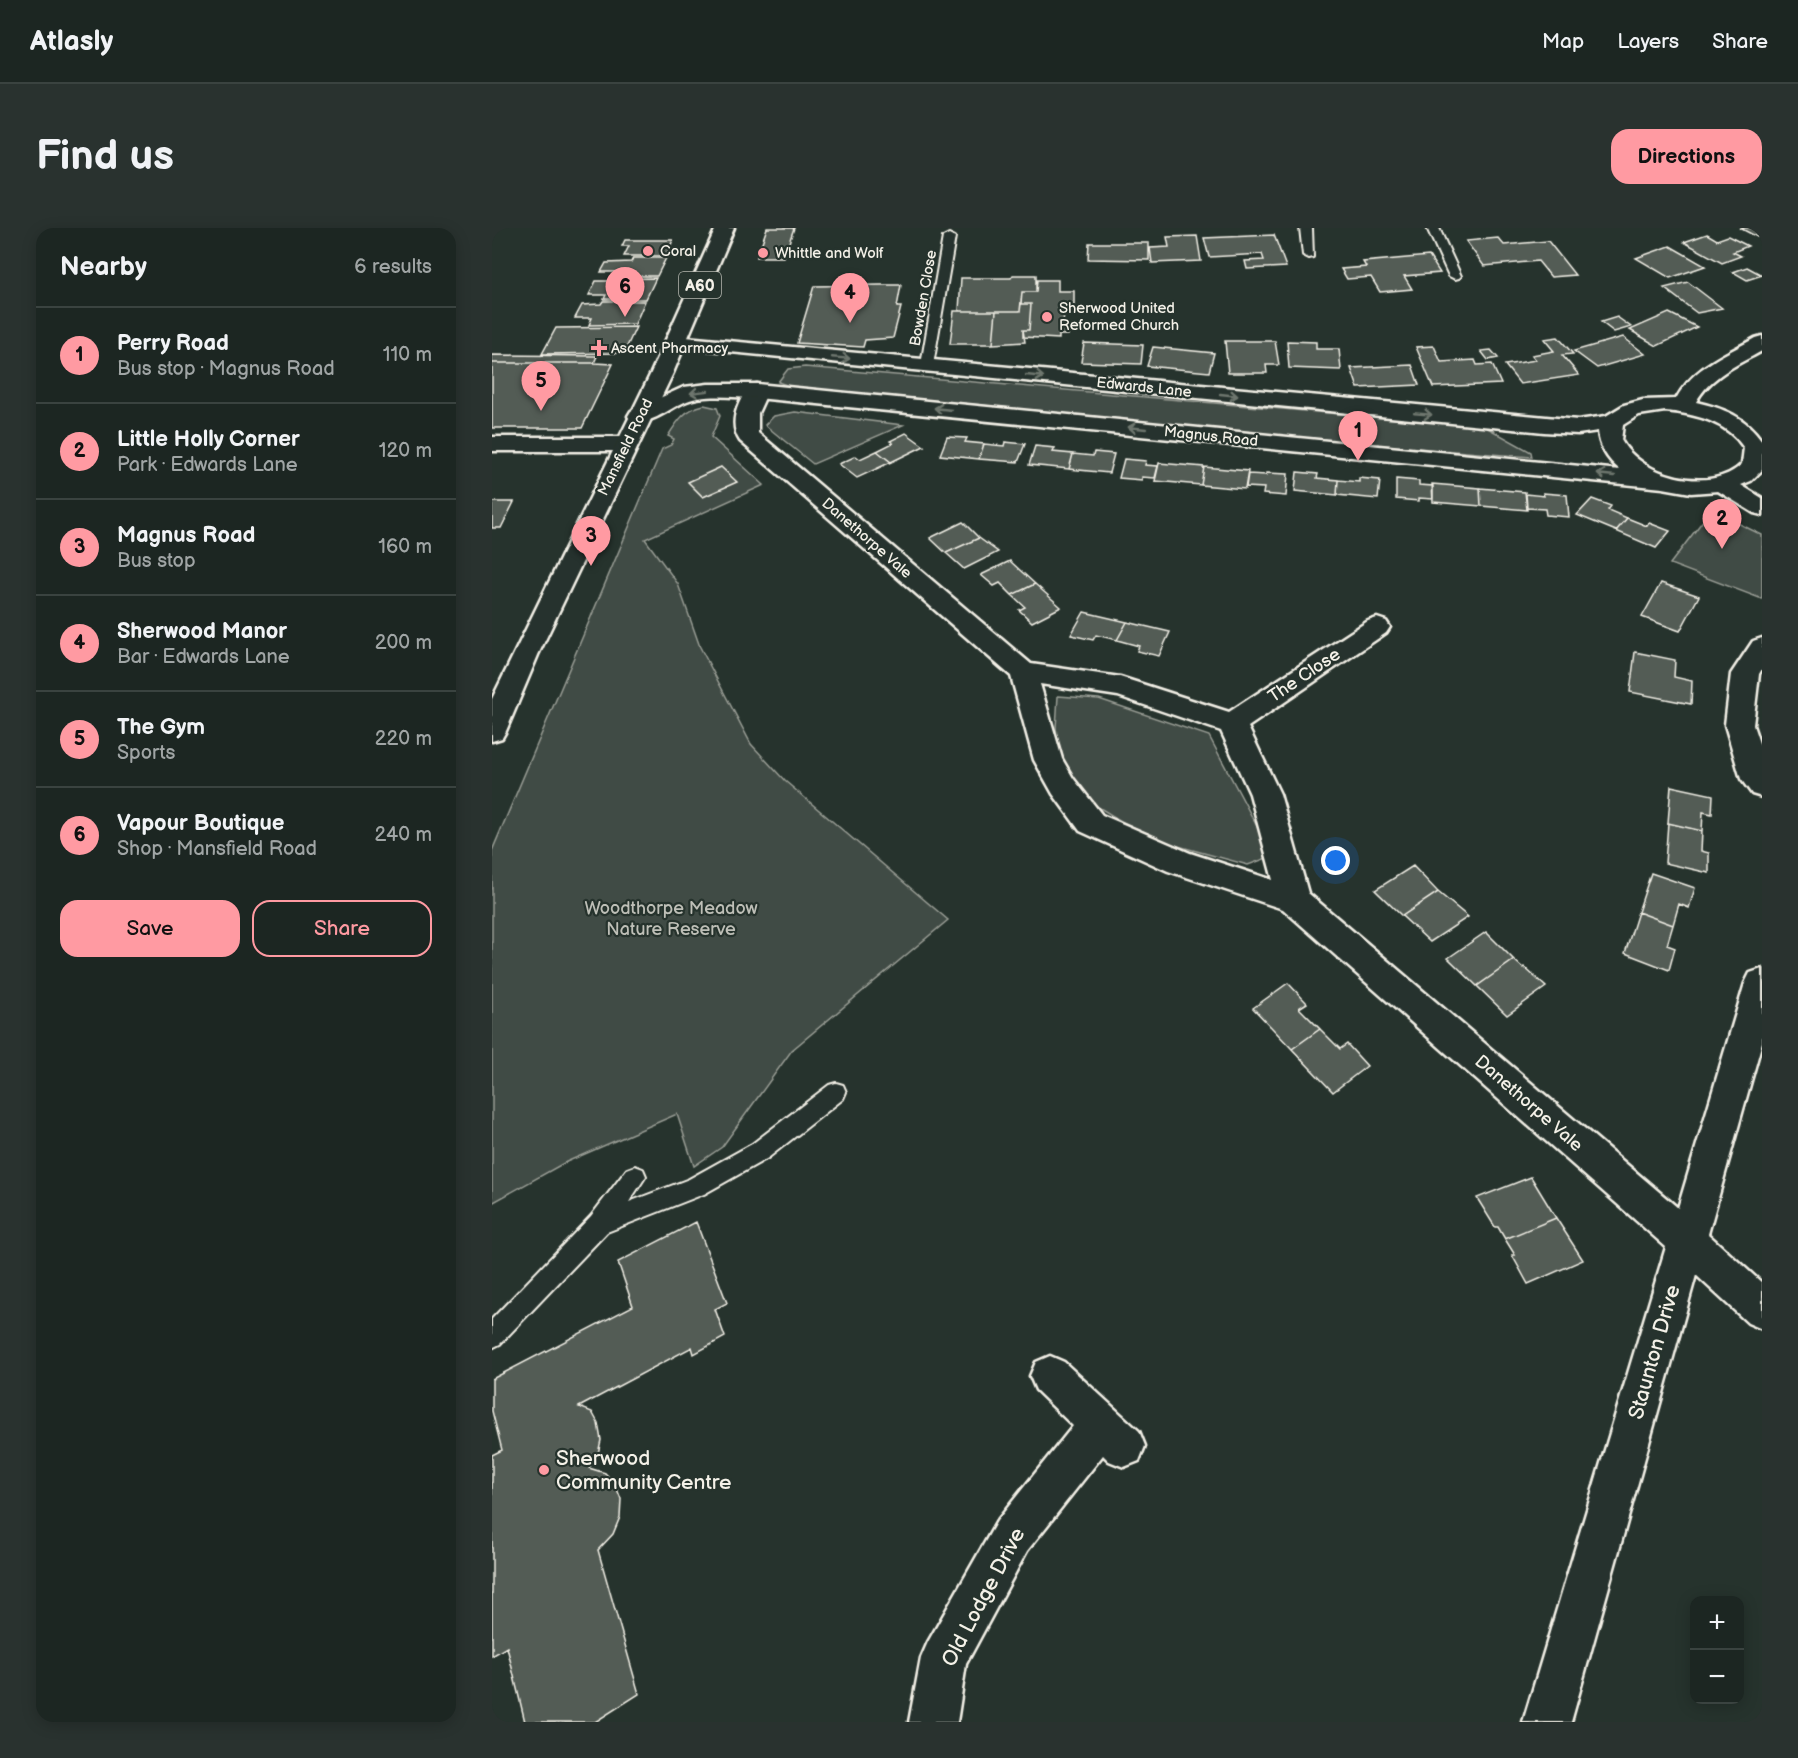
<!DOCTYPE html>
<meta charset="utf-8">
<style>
body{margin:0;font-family:"Balsamiq Sans",sans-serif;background:#29322f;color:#f1f3f6}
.controls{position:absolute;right:18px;bottom:18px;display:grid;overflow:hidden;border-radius:12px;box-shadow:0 3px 15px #0003}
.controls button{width:54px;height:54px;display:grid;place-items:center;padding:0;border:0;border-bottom:2px solid #3a4340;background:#1c2622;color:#f1f3f6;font:30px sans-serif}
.you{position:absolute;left:844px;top:633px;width:21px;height:21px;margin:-15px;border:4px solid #fff;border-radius:50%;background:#1a73e8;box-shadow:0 0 0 9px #1a73e833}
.badge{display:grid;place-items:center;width:39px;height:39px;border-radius:50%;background:#ff9aa2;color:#111;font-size:20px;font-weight:700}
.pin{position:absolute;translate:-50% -50px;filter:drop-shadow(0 2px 3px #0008)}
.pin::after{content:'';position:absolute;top:32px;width:21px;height:18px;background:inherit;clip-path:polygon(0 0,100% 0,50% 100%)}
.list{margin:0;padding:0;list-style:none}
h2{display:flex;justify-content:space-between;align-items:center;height:78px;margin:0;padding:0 24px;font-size:26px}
h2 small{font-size:20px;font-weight:400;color:#a0a5a5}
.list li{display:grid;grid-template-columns:39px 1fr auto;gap:18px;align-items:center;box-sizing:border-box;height:96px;padding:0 24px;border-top:2px solid #3a4340}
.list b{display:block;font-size:22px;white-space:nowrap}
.list p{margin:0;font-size:20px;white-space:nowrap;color:#a0a5a5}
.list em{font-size:20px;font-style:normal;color:#a0a5a5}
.actions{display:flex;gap:12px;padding:18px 24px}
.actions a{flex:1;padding:14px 0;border:2px solid #ff9aa2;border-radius:18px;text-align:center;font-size:21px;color:#ff9aa2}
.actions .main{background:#ff9aa2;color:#111}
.map{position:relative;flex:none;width:1270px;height:1494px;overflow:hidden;border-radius:18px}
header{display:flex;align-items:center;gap:36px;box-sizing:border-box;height:84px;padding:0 30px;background:#1c2622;border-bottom:2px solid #3a4340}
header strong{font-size:28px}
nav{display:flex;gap:33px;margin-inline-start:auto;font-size:21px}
.intro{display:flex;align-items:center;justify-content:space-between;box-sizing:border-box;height:144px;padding:0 36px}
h1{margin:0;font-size:42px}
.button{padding:15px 27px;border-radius:18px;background:#ff9aa2;color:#111;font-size:21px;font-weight:700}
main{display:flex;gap:36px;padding:0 36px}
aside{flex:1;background:#1c2622;border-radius:18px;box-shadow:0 3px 15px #0003}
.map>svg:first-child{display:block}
</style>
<header>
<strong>Atlasly</strong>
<nav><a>Map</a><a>Layers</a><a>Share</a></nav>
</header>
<div class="intro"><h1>Find us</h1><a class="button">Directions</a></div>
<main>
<aside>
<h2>Nearby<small>6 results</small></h2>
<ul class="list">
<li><span class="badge">1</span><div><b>Perry Road</b><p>Bus stop · Magnus Road</p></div><em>110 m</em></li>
<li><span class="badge">2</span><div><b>Little Holly Corner</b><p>Park · Edwards Lane</p></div><em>120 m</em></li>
<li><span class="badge">3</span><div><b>Magnus Road</b><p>Bus stop</p></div><em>160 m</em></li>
<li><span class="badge">4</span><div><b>Sherwood Manor</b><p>Bar · Edwards Lane</p></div><em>200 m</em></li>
<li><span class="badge">5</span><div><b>The Gym</b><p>Sports</p></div><em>220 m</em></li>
<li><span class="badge">6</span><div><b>Vapour Boutique</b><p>Shop · Mansfield Road</p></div><em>240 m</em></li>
</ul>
<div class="actions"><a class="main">Save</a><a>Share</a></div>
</aside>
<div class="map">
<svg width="1270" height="1494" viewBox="0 0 1270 1494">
<rect width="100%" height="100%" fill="#26332d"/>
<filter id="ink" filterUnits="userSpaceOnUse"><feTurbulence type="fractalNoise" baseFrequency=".0167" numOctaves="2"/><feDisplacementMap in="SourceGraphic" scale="12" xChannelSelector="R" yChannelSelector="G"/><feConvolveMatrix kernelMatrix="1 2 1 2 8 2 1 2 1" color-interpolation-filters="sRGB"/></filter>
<g filter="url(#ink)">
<path fill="#414b45" stroke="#9a9e96" stroke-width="1.5" d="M 313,139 L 994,199 L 1039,224 L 1040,229 C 793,211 547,181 300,159 L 286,154 L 296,141 Z
M 212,177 L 225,180 L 228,188 L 219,209 L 272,257 L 153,311 L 186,356 L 208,419 L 259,516 L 293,553 L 456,692 L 300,822 L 230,919 L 202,938 L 185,886 L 72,935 L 0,975 L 0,623 L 170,221 L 179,217 L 182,211 L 176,208 C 186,192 193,181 212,177 Z
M 303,184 L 411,197 L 321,236 L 273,197 L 282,188 Z
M 1219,282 L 1270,307 L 1270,371 L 1178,336 Z
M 566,468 L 607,471 L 717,508 L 769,606 L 775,630 L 756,637 L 675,615 L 629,593 L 595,572 L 569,536 L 564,500 Z"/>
<path fill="#525c55" stroke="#f4f1e8" stroke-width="1.5" d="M 275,0 L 302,0 L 292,29 L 265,29 Z
M 1248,0 L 1270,0 L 1270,7 L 1265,9 Z
M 1215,6 L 1225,12 L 1236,8 L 1256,18 L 1241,24 L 1249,28 L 1230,35 L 1192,14 Z
M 782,7 L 794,39 L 755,41 L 753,33 L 772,32 L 770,26 L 717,29 L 712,10 Z
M 705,8 L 709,33 L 660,35 L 658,20 L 677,19 L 675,9 Z
M 1006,10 L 1012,17 L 1056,13 L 1083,47 L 1059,49 L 1046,33 L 992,38 L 974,13 Z
M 133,12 L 181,12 L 174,28 L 132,28 L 137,18 L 130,18 Z
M 597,15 L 657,15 L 657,32 L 596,31 Z
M 1178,18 L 1213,38 L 1178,50 L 1144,30 Z
M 937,28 L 948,45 L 912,48 L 920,61 L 888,64 L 879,49 L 855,51 L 849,41 L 874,39 L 871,34 Z
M 141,30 L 174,30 L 165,48 L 125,48 L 127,44 L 109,44 L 114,35 L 139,34 Z
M 1255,39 L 1270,47 L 1255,52 L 1241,44 Z
M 521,47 L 544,47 L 544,64 L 530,64 L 528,83 L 467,83 L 469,50 L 519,50 Z
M 164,50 L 154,71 L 112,71 L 114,67 L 97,67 L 104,53 L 124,53 L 125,51 Z
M 545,52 L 566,52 L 566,63 L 582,63 L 582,77 L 572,77 L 571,100 L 577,100 L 576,107 L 567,107 L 567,111 L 531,109 L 531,102 L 537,102 L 539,76 L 529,76 L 530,64 L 544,64 Z
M 1196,54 L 1230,80 L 1205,85 L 1172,60 Z
M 389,57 L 409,57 L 405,79 L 409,79 L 401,110 L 373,112 L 371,119 L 305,115 L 322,58 Z
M 111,73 L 153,73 L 143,96 L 97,97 L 100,90 L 83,90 L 90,77 L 109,76 Z
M 529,76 L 539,76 L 537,102 L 531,102 L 533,114 L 501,116 L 504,83 L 528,83 Z
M 462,83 L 504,83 L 501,116 L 458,116 Z
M 1177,85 L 1205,99 L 1165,118 L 1138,102 Z
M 1125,89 L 1139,99 L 1122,104 L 1109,94 Z
M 144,99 L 132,125 L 50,126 L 64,100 Z
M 1066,109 L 1081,126 L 1070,127 L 1087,147 L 1028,156 L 1013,137 L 1044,132 L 1040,127 L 1062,123 L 1052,111 Z
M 1131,109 L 1153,126 L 1105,140 L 1082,123 Z
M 733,113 L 783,113 L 787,137 L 774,137 L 775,145 L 736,145 Z
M 795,113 L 824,114 L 824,121 L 847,121 L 849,142 L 797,140 Z
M 592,115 L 651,117 L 649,136 L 589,134 Z
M 942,118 L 949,134 L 983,132 L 985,137 L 1000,136 L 1009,156 L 941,159 L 924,119 Z
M 661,119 L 722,125 L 717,144 L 655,138 Z
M 999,122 L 1006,130 L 996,132 L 989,123 Z
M 0,127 L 105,128 L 102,135 L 0,135 Z
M 0,135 L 102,135 L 121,136 L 90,200 L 0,200 Z
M 920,137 L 927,157 L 866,160 L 859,140 Z
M 414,205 L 432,218 L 399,234 L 385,223 L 401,215 L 398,213 Z
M 455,209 L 475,210 L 473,214 L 492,216 L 487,231 L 448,227 Z
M 513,214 L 533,216 L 526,234 L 487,231 L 492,216 L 512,218 Z
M 543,218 L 563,220 L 561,224 L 581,226 L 577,241 L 537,237 Z
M 385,223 L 399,234 L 365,250 L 347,236 L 364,228 L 368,231 Z
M 602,224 L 622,226 L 617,245 L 577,241 L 581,226 L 601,228 Z
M 632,231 L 654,233 L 653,237 L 666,238 L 663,250 L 650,249 L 650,252 L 627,250 Z
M 667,235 L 712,239 L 709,257 L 663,253 Z
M 229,239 L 245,254 L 211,269 L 196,254 Z
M 712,239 L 756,243 L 753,261 L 709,257 Z
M 805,244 L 826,246 L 825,250 L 846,252 L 845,267 L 803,263 Z
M 774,245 L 796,246 L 794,268 L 771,266 L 772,260 L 754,259 L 756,246 L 774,247 Z
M 867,250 L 888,252 L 886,271 L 845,267 L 846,252 L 867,254 Z
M 904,251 L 927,253 L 927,257 L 941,258 L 941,271 L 927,270 L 927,273 L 904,271 Z
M 940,256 L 988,260 L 989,278 L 941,274 Z
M 988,260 L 1033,264 L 1035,282 L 989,278 Z
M 1051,265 L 1075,267 L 1077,289 L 1054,287 L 1053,281 L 1035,280 L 1034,266 L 1052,268 Z
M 1100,271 L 1119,278 L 1116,282 L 1135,290 L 1124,303 L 1085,287 Z
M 0,274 L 22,274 L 9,300 L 0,300 Z
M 1135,290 L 1155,298 L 1157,295 L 1178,303 L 1164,320 L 1124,303 Z
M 471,294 L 487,310 L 454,325 L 438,310 Z
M 487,310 L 506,324 L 472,341 L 454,325 Z
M 518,333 L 543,356 L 520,367 L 508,355 L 502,358 L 489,347 Z
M 1169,355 L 1207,368 L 1188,403 L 1150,389 Z
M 543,356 L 569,379 L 540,394 L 527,382 L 533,379 L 520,367 Z
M 592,384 L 635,394 L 625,412 L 604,407 L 601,412 L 579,407 Z
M 635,394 L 678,404 L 667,428 L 645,423 L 647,418 L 625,412 Z
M 1143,424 L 1183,432 L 1182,449 L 1200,453 L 1199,476 L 1138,464 Z
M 1179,558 L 1221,567 L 1220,586 L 1211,584 L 1210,603 L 1176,595 Z
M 1176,595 L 1210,603 L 1209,623 L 1217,625 L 1217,645 L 1173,635 Z
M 921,638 L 946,664 L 910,688 L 883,662 Z
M 1159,645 L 1203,660 L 1197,680 L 1187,676 L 1181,697 L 1146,684 Z
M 946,664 L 976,689 L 938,714 L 910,688 Z
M 1146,684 L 1181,697 L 1175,717 L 1183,720 L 1177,742 L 1133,725 Z
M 994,704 L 1022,732 L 985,758 L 956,730 Z
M 1022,732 L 1031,740 L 1032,739 L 1054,759 L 1015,787 L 985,758 Z
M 796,755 L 815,775 L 807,780 L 828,801 L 800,821 L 761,780 Z
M 828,801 L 848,821 L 855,816 L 875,838 L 841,864 L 800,821 Z
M 1039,949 L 1064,990 L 1013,1011 L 1006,999 L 1003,999 L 985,970 Z
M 1064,990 L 1091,1032 L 1036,1056 L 1020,1027 L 1023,1027 L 1013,1011 Z
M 204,994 L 235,1075 L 223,1081 L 233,1109 L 202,1126 L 200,1119 L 87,1179 L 100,1184 L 106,1195 L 109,1212 L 106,1226 L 97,1240 L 113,1245 L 123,1256 L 129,1271 L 128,1289 L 121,1306 L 106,1322 L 147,1466 L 103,1494 L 33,1494 L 15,1419 L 0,1428 L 0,1227 L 10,1222 L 0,1183 L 0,1151 L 141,1078 L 126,1034 Z"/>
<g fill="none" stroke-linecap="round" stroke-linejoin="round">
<g stroke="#f4f1e8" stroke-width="4">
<path id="lane" d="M 808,0 L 820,0 L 821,29 L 817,30 L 811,27 Z
M 935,0 L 947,0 L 969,48 L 967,50 L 963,51 L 957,48 Z
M 457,6 L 463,9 L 441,137 L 435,141 L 429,137 L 451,9 Z
M 344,855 L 351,857 L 354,864 L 351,871 L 276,930 L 212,966 L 115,1004 L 8,1116 L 0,1120 L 0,1091 L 99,988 L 135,941 L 143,938 L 151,941 L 154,948 L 137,974 L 197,951 L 260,916 L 337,857 Z"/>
</g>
<g stroke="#f4f1e8" stroke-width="5">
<path id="street" d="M 265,156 L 273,158 L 276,163 L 266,185 L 266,205 L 539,436 L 628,449 L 737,484 L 876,393 L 885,390 L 894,393 L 898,399 L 894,405 L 756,499 L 788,566 L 816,665 L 1186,980 L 1253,755 L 1258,745 L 1270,741 L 1270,814 L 1216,1006 L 1270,1055 L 1270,1101 L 1256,1095 L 1204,1047 L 1079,1494 L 1031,1494 L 1174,1019 L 791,681 L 676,643 L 588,603 L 561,566 L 542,532 L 519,448 L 248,213 C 236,195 246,174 257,158 ZM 548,456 L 626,468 L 729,503 L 758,566 L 781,652 L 698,625 L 610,587 L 581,550 L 570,531 Z
M 0,209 L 133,209 L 141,211 L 144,216 L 141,221 L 133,223 L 0,223 Z
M 1270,410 L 1270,441 L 1267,446 L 1261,497 L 1270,524 L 1270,569 L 1260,566 L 1249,551 L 1233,497 L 1239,446 L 1261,413 Z
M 558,1128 L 572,1134 L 647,1203 L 653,1218 L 647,1233 L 632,1239 L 617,1233 L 611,1227 L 535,1323 L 474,1436 L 465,1494 L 417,1494 L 429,1430 L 436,1414 L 505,1293 L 581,1198 L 544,1162 L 538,1148 L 544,1134 Z"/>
</g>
<g stroke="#f4f1e8" stroke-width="5">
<path id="secondary" d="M 183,108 L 1086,192 L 1114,188 L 1132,177 L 1151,172 L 1184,171 C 1201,139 1233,127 1263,110 L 1270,108 L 1270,123 C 1245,137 1218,148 1204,174 C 1231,180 1254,189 1270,213 L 1270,242 L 1259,253 L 1249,257 L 1270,270 L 1270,287 L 1262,285 L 1226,263 L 1199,265 L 1171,260 L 265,170 C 244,170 215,165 195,173 C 177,180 159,198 139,193 L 136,188 L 139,183 L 192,159 L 216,156 L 265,156 L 1128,242 C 1116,232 1107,219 1106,203 L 1086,206 L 1052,204 L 176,118 L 173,114 L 176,110 ZM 1173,183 C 1203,186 1234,193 1252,220 L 1250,236 C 1219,267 1148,248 1129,212 L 1131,197 L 1147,187 Z"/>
</g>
<g stroke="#f4f1e8" stroke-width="5">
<path id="highway" d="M 224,0 L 242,0 L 181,145 L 46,427 L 14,503 L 10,510 L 0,513 L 0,471 L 159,145 Z"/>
</g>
<use href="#lane" fill="#26332d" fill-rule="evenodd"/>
<use href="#street" fill="#26332d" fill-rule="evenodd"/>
<use href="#secondary" fill="#26332d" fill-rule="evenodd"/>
<use href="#highway" fill="#26332d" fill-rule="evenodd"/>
</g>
<defs><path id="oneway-shaft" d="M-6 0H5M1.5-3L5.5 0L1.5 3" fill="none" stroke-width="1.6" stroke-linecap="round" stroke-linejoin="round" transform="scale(1.5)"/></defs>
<g stroke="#6e766e">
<use href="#oneway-shaft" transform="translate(349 130) rotate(5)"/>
<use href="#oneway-shaft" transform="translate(543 148) rotate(6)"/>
<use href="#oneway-shaft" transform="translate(207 164) rotate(173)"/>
<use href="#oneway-shaft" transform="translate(737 167) rotate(6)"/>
<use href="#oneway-shaft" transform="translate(451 181) rotate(-174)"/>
<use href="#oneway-shaft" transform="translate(931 186) rotate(5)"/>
<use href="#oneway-shaft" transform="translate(645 200) rotate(-174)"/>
<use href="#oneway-shaft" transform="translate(1114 247) rotate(-174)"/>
</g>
</g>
<g fill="#ff9aa2" stroke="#26332d" stroke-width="2">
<circle cx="156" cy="23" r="6"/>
<circle cx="271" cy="25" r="6"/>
<circle cx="555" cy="89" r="6"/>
<path d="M104 111h6v6h6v6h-6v6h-6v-6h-6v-6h6z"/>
<circle cx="52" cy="1242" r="6"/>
</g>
<g text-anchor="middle" stroke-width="4.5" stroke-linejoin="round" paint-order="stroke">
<g font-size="15" fill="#f4f1e8" stroke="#26332d" text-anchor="start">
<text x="168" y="28">Coral</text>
<text x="283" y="30">Whittle and Wolf</text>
<text x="567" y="85">Sherwood United<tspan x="567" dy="17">Reformed Church</tspan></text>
<text x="119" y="125">Ascent Pharmacy</text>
</g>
<g font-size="15" fill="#f4f1e8" stroke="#26332d">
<text transform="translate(431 70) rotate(-80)" y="5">Bowden Close</text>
<text transform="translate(652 159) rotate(6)" y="5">Edwards Lane</text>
<text transform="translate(719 208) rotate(6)" y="5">Magnus Road</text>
<text transform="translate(133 219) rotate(-64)" y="5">Mansfield Road</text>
<text transform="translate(375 310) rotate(41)" y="5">Danethorpe Vale</text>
</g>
<rect fill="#26332d" stroke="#b6b8b0" stroke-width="1.5" x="187" y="44" width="42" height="26" rx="4.5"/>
<g font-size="16" font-weight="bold" fill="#f4f1e8">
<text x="208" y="63">A60</text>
</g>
<g font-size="18" fill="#f4f1e8" stroke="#26332d">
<text transform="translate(812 447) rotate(-34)" y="6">The Close</text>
<text transform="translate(1037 875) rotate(41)" y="6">Danethorpe Vale</text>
</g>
<g font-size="18" fill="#bebfb7" stroke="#26332d">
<text x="179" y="686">Woodthorpe Meadow<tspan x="179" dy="21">Nature Reserve</tspan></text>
</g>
<g font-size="21" fill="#f4f1e8" stroke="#26332d">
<text transform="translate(1162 1124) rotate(-74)" y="7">Staunton Drive</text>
<text transform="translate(491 1369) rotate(-62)" y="7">Old Lodge Drive</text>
</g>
<g font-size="21" fill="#f4f1e8" stroke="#26332d" text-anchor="start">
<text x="64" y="1237">Sherwood<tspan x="64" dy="24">Community Centre</tspan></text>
</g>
</g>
</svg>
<div class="controls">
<button>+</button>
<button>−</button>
</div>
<div class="you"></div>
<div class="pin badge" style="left:866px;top:233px">1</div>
<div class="pin badge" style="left:1230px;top:321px">2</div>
<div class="pin badge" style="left:99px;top:338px">3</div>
<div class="pin badge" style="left:358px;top:95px">4</div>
<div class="pin badge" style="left:49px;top:183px">5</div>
<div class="pin badge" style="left:133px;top:89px">6</div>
</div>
</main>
